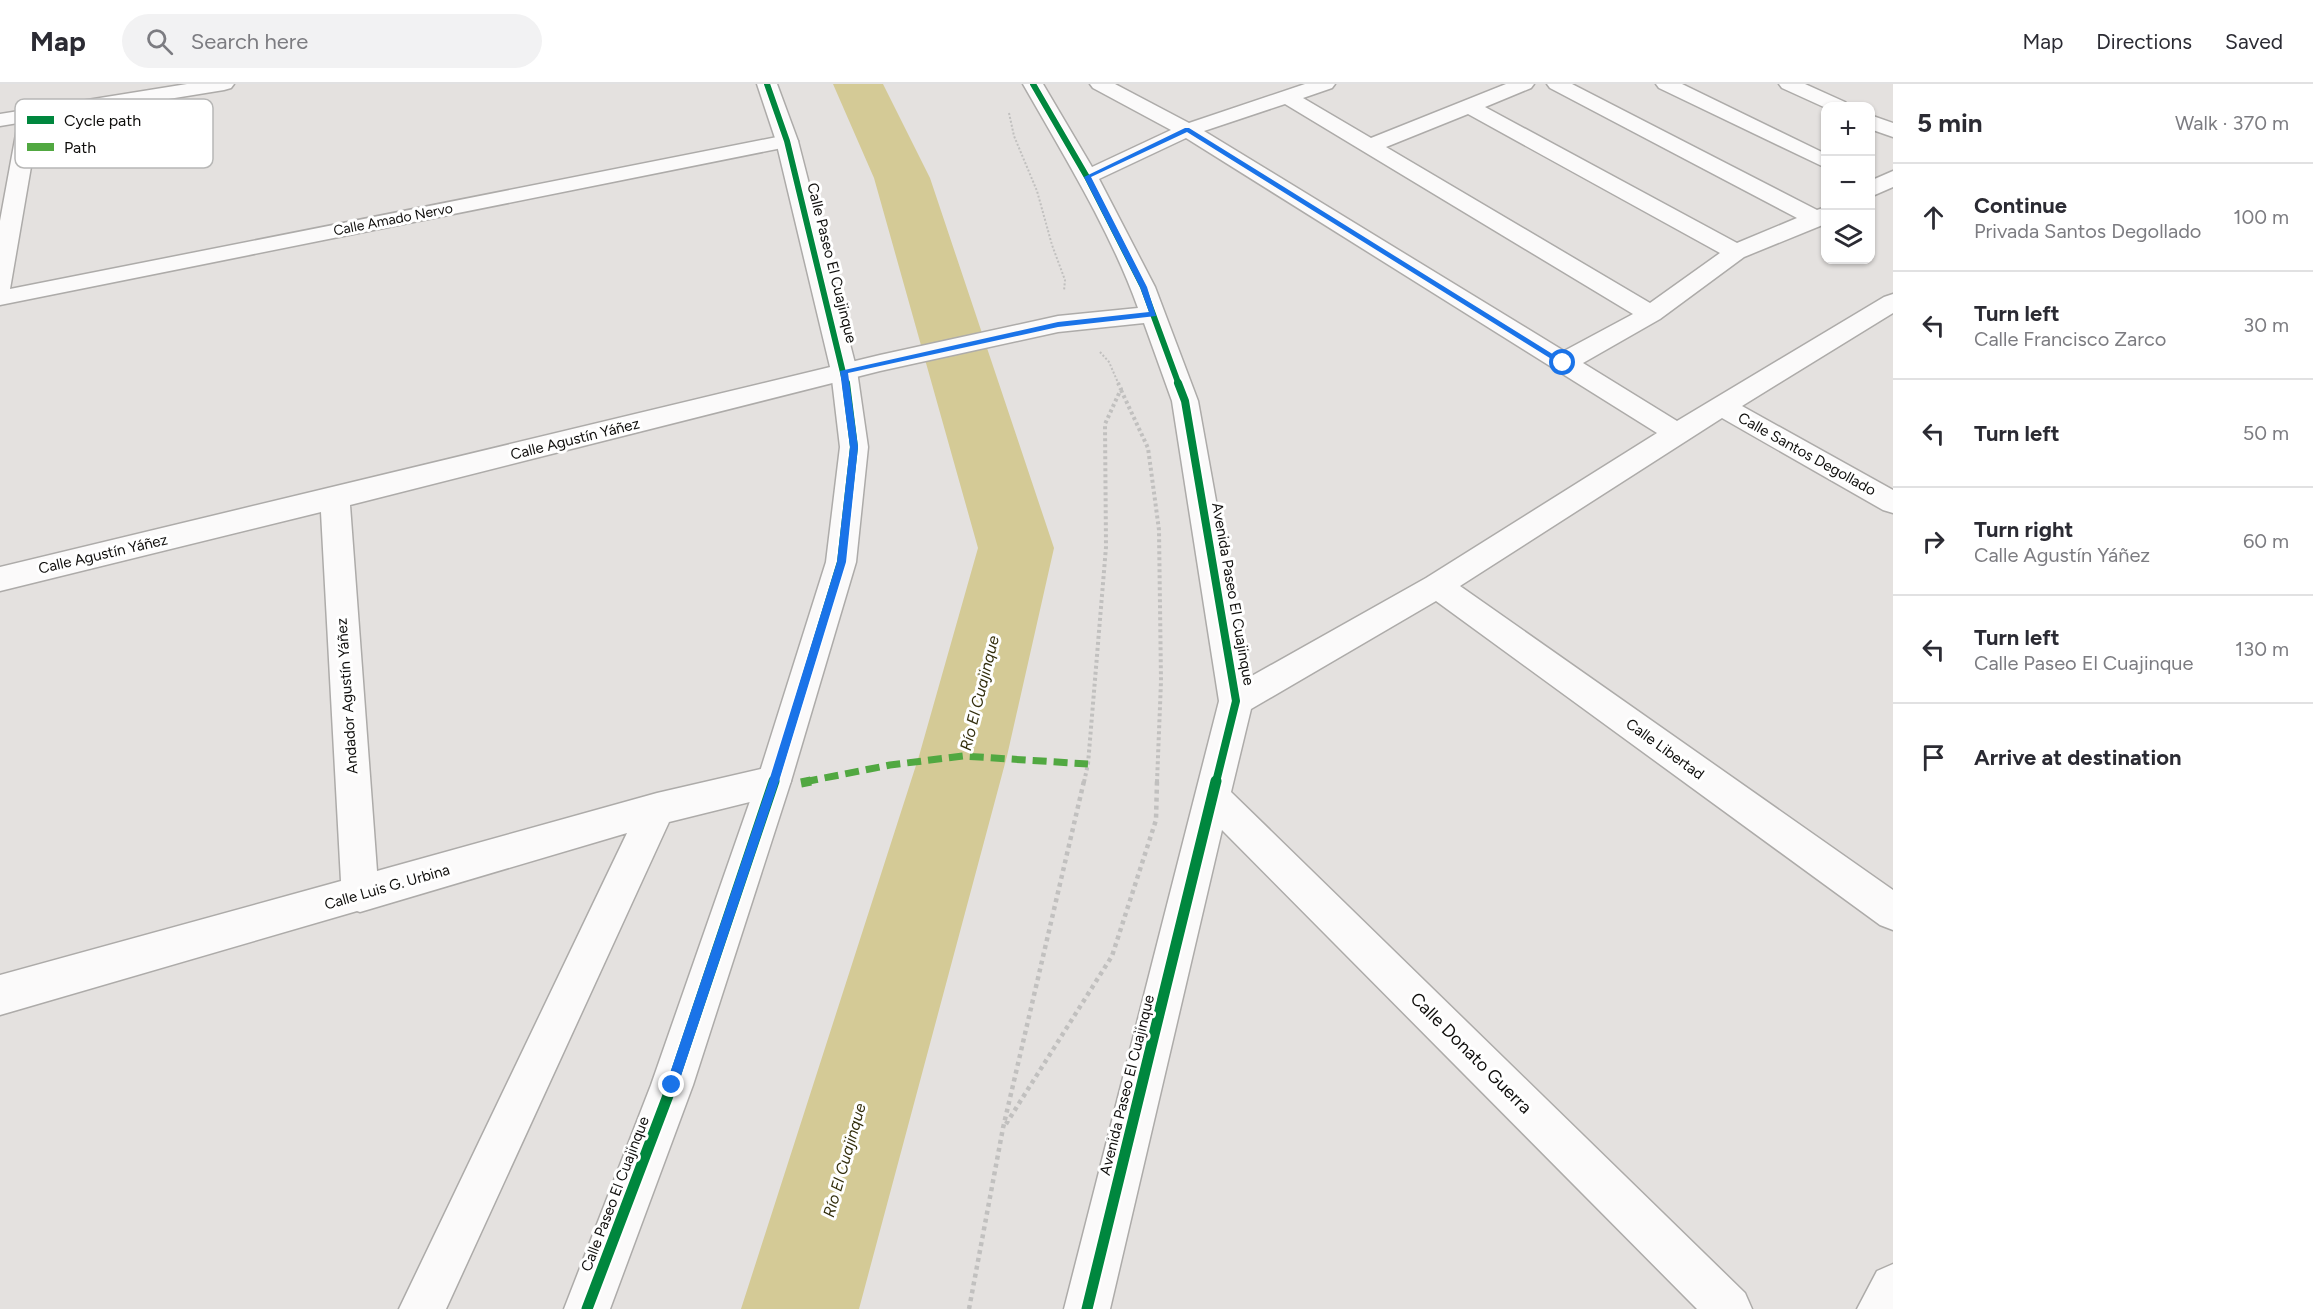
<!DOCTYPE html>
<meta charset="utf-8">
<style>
body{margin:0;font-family:Figtree,sans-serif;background:#f2f2f3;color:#2b2b33}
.controls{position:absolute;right:18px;top:18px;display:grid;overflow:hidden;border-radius:12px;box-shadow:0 2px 4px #0004}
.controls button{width:54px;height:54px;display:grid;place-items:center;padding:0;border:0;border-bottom:2px solid #e1e1e2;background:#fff;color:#2b2b33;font:30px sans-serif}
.stop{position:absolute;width:18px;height:18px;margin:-14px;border:4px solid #1a73e8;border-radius:50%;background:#fff}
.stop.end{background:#1a73e8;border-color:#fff;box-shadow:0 2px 6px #0008}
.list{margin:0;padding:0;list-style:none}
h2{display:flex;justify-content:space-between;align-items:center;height:78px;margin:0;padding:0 24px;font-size:26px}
h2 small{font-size:20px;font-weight:400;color:#7c7c81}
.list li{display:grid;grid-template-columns:39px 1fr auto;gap:18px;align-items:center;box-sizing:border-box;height:108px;padding:0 24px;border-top:2px solid #e1e1e2}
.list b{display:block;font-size:22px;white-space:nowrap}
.list p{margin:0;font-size:20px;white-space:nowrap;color:#7c7c81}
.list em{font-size:20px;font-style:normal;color:#7c7c81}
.icon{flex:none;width:33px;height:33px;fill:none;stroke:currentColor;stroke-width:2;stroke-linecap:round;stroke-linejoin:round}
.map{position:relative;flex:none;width:1893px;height:1225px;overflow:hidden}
header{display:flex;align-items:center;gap:36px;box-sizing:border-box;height:84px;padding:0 30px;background:#fff;border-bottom:2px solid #e1e1e2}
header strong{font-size:28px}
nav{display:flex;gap:33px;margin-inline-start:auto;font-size:21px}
.search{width:420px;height:54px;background:#f2f2f3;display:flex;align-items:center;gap:15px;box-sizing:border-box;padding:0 21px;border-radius:33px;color:#7c7c81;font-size:22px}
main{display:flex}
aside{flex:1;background:#fff}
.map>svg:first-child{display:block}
</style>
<header>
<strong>Map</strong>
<div class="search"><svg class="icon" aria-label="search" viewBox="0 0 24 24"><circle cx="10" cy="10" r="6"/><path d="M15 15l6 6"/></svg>Search here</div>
<nav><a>Map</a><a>Directions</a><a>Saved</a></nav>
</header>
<main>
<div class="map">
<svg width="1893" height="1225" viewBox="0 0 1893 1225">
<rect width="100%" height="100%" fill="#e4e1df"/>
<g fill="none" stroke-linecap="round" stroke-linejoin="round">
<path fill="#d4ca96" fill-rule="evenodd" d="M 833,0 L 883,0 L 930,94 L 1054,464 L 1007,672 L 859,1225 L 741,1225 L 919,672 L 978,464 L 874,94 Z"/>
<g stroke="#adaba9" stroke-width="3">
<path id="minor" d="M 187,0 L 234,0 L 231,4 L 224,6 L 39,36 L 10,205 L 787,51 L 794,53 L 798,57 L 794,61 L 787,63 L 0,221 L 0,137 L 18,39 L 0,42 L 0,30 Z
M 1023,0 L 1043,0 L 1092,83 L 1171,46 L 1093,4 L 1090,0 L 1115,0 L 1189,39 L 1305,0 L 1335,0 L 1332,4 L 1303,14 L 1371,54 L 1506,0 L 1534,0 L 1531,4 L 1485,23 L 1737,159 L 1797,134 L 1550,4 L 1547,0 L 1572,0 L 1817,126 L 1826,123 L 1825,140 L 1744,173 L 1660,235 L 1583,279 L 1677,337 L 1884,213 L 1893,210 L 1893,229 L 1742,322 L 1893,406 L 1893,429 L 1883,426 L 1722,334 L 1460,502 L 1893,806 L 1893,846 L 1880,841 L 1436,517 L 1251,625 L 1231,708 L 1745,1209 L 1752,1225 L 1697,1225 L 1222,746 L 1110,1225 L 1064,1225 L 1219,617 L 1172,317 L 1144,239 L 1058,248 L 880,287 L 350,421 L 377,787 L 657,709 L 774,682 L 786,686 L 791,697 L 786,708 L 774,712 L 669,738 L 446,1225 L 399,1225 L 627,749 L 360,828 L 357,827 L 0,931 L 0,891 L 341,797 L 321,428 L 0,507 L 0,483 L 880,271 L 1058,232 L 1138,224 C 1111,148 1063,70 1023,0 ZM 1285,20 L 1633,230 L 1564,267 L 1204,47 ZM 1468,30 L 1720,169 L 1650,219 L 1386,63 ZM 1186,54 L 1657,349 L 1426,494 L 1248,594 L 1198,317 L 1155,203 L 1099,95 Z
M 1656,0 L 1682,0 L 1826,70 L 1826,84 L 1659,4 Z
M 1779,0 L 1805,0 L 1845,18 L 1848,22 L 1826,24 L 1782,4 Z
M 1870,31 L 1893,39 L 1893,53 L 1870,45 Z
M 1893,87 L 1893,103 L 1870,113 L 1870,97 Z
M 1893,1180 L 1893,1225 L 1857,1225 L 1877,1187 Z"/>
</g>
<g stroke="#adaba9" stroke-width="3">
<path id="tertiary" d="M 757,0 L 777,0 L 798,57 L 857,287 L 868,363 L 856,478 L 791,697 L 693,1001 L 610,1225 L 564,1225 L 651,1001 L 757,697 L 826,478 L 840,363 L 831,287 L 776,57 Z"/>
</g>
<path stroke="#c1c0bf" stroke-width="2" stroke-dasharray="2 2" stroke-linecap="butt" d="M 1009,29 L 1014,52 L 1037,107 L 1052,161 L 1065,196 L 1064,207
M 1100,268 L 1109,278 L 1119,301"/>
<path stroke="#c1c0bf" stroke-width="4" stroke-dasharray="3 3" stroke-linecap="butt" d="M 1121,306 L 1148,364 L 1159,446 L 1161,597 L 1157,698
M 1084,698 L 1088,680 L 1106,463 L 1105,340 L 1121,305 L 1118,299"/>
<path stroke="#c1c0bf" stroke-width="4.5" stroke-dasharray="4 4" stroke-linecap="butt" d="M 1006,1040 L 1112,872 L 1156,736 L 1157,697
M 969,1225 L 1003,1044 L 1084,697"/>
<use href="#minor" fill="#fbfafa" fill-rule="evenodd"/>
<use href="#tertiary" fill="#fbfafa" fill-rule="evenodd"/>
<path stroke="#51a841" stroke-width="7" stroke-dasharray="14 7" stroke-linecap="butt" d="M 804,698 L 890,681 L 963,672 L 1088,680"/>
<path stroke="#51a841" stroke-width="9" stroke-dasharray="18 9" stroke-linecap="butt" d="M 801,699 L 811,697"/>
<g stroke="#fff" stroke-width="8">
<path id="cycleway-far2" d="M 767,0 L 787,57 L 846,301
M 1033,0 L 1087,93 L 1143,203 L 1179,301"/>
</g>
<g stroke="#fff" stroke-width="12">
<path id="cycleway-far1" d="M 1178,299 L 1185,317 L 1236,617 L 1216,698
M 774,698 L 841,478 L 854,363 L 846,299"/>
</g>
<g stroke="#fff" stroke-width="15">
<path id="cycleway" d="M 587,1225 L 672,1001 L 774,697
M 1087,1225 L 1216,697"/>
</g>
<use href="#cycleway-far2" stroke="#00873e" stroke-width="6"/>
<use href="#cycleway-far1" stroke="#00873e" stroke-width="8"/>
<use href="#cycleway" stroke="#00873e" stroke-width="11"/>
</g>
<path fill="#1a73e8" d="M 1185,44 L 1189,44 L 1567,279 L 1561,281 L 1187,48 L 1091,93 L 1147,203 L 1156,232 L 1058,243 L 848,289 L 858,363 L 846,478 L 779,697 L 678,1001 L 672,1007 L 668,1005 L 666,1001 L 769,697 L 837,478 L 850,363 L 840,287 L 1058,238 L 1149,228 L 1140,203 L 1084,93 Z"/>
<g text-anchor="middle" stroke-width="6" stroke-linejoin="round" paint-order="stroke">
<g font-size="14" fill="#0f0e0c" stroke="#fff">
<text transform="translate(393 135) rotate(-11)" y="5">Calle Amado Nervo</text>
</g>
<g font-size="15" fill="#0f0e0c" stroke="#fff">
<text transform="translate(832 179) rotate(76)" y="5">Calle Paseo El Cuajinque</text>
<text transform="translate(575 355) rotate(-14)" y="5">Calle Agustín Yáñez</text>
<text transform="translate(1807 370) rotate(29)" y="5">Calle Santos Degollado</text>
<text transform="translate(103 470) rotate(-13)" y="5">Calle Agustín Yáñez</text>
<text transform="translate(1233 510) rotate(80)" y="5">Avenida Paseo El Cuajinque</text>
<text transform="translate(347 612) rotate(-94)" y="5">Andador Agustín Yáñez</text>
<text transform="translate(1665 665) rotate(36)" y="5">Calle Libertad</text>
<text transform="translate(387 803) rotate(-16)" y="5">Calle Luis G. Urbina</text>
<text transform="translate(1127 1001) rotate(-76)" y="5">Avenida Paseo El Cuajinque</text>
<text transform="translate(615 1110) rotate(-69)" y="5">Calle Paseo El Cuajinque</text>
</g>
<g font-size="16" font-style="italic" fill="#332e0c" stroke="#fff">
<text transform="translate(979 609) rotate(-76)" y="6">Río El Cuajinque</text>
<text transform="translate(844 1076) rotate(-74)" y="6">Río El Cuajinque</text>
</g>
<g font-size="18" fill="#0f0e0c" stroke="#fff">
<text transform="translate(1471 969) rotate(45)" y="6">Calle Donato Guerra</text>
</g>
</g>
<rect x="15" y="15" width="198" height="69" rx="9" fill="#fff" stroke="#b7b7b6" stroke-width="1.5"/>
<rect x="27" y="32" width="27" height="8" fill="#00873e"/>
<rect x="27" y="59" width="27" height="8" fill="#51a841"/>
<g font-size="16" fill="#0f0e0c">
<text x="64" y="42">Cycle path</text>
<text x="64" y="69">Path</text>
</g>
</svg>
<div class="controls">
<button>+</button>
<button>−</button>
<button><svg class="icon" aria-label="layers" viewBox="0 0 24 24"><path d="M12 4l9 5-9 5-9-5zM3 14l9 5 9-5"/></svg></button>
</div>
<div class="stop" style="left:1563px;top:279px"></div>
<div class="stop end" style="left:672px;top:1001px"></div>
</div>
<aside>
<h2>5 min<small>Walk · 370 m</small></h2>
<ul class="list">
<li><svg class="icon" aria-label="ahead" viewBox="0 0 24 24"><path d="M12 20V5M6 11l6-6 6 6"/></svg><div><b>Continue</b><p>Privada Santos Degollado</p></div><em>100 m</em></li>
<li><svg class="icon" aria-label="left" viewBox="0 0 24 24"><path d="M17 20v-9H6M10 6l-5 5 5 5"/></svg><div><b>Turn left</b><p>Calle Francisco Zarco</p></div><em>30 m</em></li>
<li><svg class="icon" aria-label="left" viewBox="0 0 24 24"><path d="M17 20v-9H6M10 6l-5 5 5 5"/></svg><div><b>Turn left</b></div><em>50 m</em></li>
<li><svg class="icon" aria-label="right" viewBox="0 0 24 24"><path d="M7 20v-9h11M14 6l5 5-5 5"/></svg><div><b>Turn right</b><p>Calle Agustín Yáñez</p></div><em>60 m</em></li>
<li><svg class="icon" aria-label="left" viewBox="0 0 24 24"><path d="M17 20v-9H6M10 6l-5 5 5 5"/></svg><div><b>Turn left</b><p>Calle Paseo El Cuajinque</p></div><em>130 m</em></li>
<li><svg class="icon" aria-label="arrive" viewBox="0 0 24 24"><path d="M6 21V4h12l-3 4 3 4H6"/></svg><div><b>Arrive at destination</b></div></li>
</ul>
</aside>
</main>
